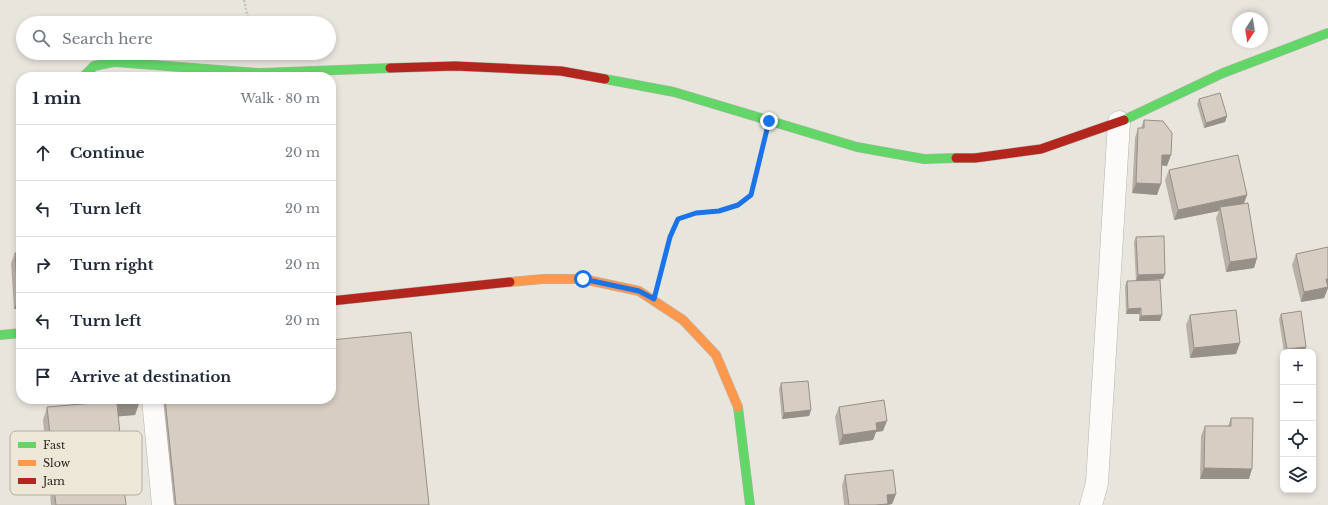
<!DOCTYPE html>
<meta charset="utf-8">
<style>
body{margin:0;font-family:"Libre Baskerville",serif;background:#f6f6f7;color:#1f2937}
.controls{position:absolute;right:12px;bottom:12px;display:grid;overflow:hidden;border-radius:8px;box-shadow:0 2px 6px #0003}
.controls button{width:36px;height:36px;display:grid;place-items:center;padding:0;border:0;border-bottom:1px solid #e0e1e3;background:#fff;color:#1f2937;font:20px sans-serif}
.compass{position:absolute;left:1232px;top:12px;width:36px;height:36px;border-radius:50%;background:#fff;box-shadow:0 2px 6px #0003;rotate:192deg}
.stop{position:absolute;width:12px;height:12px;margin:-9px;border:3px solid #1a73e8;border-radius:50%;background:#fff}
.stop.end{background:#1a73e8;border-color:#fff;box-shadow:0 1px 4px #0008}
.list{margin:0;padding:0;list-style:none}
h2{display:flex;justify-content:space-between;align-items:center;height:52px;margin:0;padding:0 16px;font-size:17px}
h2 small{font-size:13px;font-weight:400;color:#747a83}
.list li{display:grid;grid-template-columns:26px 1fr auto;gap:12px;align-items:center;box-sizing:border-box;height:56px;padding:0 16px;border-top:1px solid #e0e1e3}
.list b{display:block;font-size:15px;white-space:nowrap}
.list em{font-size:13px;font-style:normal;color:#747a83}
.icon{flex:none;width:22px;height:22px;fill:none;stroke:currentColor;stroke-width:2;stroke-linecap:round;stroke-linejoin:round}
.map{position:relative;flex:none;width:1328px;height:505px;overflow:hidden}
.search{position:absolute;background:#fff;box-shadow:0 2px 6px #0003;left:16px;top:16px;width:320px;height:44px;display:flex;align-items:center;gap:10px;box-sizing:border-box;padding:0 14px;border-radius:22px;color:#747a83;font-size:15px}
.panel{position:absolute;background:#fff;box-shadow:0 2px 6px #0003;left:16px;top:72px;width:320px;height:332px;border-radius:16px}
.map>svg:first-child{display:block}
</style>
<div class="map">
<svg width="1328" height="505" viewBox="0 0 1328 505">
<rect width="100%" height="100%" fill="#e8e5dd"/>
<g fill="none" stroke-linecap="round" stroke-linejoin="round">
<g stroke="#b7b5ae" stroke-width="23">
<path id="street" d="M 153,399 L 163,505
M 1091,505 L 1097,483 L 1119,122"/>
</g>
<g stroke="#b7b5ae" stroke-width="10">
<path id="fast" d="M 83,77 L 94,66 L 114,62 L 260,73 L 390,68
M 605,79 L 674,92 L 857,147 L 924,159 L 956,158
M 1124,120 L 1223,73 L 1328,33
M 0,335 L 21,333
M 738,407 L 750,505"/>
</g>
<g stroke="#b7b5ae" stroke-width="10">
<path id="slow" d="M 510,282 L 543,279 L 583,279 L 639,291 L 683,320 L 716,355 L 738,407"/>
</g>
<g stroke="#b7b5ae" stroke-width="10">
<path id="jam" d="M 390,68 L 455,66 L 561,71 L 605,79
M 956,158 L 975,158 L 1041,149 L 1124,120
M 331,301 L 510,282"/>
</g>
<path stroke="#c5c4c1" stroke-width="2.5" stroke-dasharray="2 2" stroke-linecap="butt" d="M 244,0 L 249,23
M 661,272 L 670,237 L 678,219 L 695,213 L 719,211 L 738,205 L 751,195 L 763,148"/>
<use href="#street" stroke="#fcfbfa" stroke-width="22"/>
<use href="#fast" stroke="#63d668" stroke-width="9"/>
<use href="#slow" stroke="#ff974d" stroke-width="9"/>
<use href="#jam" stroke="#b3261e" stroke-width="9"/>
</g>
<path fill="#b9b0a8" d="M 1199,99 L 1227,116 L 1225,122 L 1204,128 L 1197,104 Z
M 1144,120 L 1167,166 L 1161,165 L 1157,195 L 1132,193 L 1135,138 L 1138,128 L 1141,128 Z
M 1169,170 L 1247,195 L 1244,204 L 1257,258 L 1254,268 L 1226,272 L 1216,218 L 1219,211 L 1174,220 L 1165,180 Z
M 1136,237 L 1163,279 L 1136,281 L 1134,242 Z
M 1328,247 L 1328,288 L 1324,298 L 1301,302 L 1292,265 L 1296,254 Z
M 15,253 L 21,309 L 14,309 L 11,263 Z
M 1127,281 L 1162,315 L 1160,321 L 1139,321 L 1139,314 L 1126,314 L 1125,286 Z
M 1281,314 L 1306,347 L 1304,352 L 1284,352 L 1279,319 Z
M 1190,315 L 1240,343 L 1236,354 L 1190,358 L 1186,325 Z
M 781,383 L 811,410 L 809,416 L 782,419 L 779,389 Z
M 98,399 L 140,399 L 135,415 L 118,416 L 122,455 L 117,469 L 102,470 L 104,489 L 126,505 L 51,505 L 49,480 L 50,475 L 48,475 L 43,420 L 47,407 L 99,402 Z
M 163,399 L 331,399 L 429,505 L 174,505 Z
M 839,407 L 883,431 L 876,432 L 873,440 L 839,445 L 835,417 Z
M 1231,418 L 1249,479 L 1200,479 L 1201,436 L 1205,426 L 1228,426 Z
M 845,475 L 896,494 L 892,504 L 887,505 L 844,505 L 842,486 Z"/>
<path fill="#969088" d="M 1227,116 L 1225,122 L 1204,128 L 1206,123 Z
M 1162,155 L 1171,155 L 1167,166 L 1158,165 Z
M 1136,183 L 1161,184 L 1157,195 L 1132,193 Z
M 1247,195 L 1243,205 L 1220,207 L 1219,211 L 1174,220 L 1178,210 Z
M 1257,258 L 1254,268 L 1226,272 L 1230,262 Z
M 1165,274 L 1163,279 L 1136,281 L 1138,275 Z
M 1326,279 L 1328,279 L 1328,288 L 1324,298 L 1301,302 L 1304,292 Z
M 18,299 L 21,299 L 21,309 L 14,309 Z
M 1141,308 L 1139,314 L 1126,314 L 1128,309 Z
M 1162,315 L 1160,321 L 1139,321 L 1141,316 Z
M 1240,343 L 1236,354 L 1190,358 L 1194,348 Z
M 1306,347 L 1304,352 L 1286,352 L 1287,349 Z
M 140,401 L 135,415 L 112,417 L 117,403 Z
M 811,410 L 809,416 L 782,419 L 784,413 Z
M 887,421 L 883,431 L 876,432 L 873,440 L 839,445 L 843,435 L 876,423 Z
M 122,455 L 117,469 L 53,475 L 52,470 L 50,475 L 48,475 L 53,462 Z
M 1204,468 L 1252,469 L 1249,479 L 1200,479 Z
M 896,494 L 892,504 L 887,505 L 875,505 L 887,495 Z"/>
<path fill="#d7cdc3" stroke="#969088" d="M 1220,93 L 1227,116 L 1206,123 L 1199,99 Z
M 1144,120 L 1163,121 L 1172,133 L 1171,155 L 1162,155 L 1161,184 L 1136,183 L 1138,128 L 1144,128 Z
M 1238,155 L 1247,195 L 1178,210 L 1169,170 Z
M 1248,203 L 1257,258 L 1230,262 L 1220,207 Z
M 1164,236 L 1165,274 L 1138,275 L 1136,237 Z
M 1328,247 L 1328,279 L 1326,279 L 1328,287 L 1304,292 L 1296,254 Z
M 21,252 L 21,299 L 18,299 L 15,253 Z
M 1160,280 L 1162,315 L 1141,316 L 1141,308 L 1128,309 L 1127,281 Z
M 1236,310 L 1240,343 L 1194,348 L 1190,315 Z
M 1301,311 L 1306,347 L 1287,349 L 1281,314 Z
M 411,332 L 429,505 L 176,505 L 165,399 L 331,399 L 331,340 Z
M 808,381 L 811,410 L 784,413 L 781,383 Z
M 105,399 L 140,399 L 140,401 L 117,403 L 122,455 L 53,462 L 47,407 L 105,402 Z
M 884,400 L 887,421 L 876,423 L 877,430 L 843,435 L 839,407 Z
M 1231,418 L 1253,418 L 1252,469 L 1204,468 L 1205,426 L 1231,426 Z
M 102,465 L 104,489 L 124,488 L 126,505 L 56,505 L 52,470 Z
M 893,470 L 896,494 L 887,495 L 888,504 L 875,505 L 849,505 L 845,475 Z"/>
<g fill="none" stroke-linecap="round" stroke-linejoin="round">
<path stroke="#1a73e8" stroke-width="5" d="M 583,279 L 639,291 L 654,299 L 670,237 L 678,219 L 696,213 L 719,211 L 738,205 L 751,195 L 769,121"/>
</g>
<rect x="10" y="431" width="132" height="64" rx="6" fill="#ede7d8" stroke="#b1aca0" stroke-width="1"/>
<rect x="18" y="442" width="18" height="6" fill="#63d668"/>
<rect x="18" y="460" width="18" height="6" fill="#ff974d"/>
<rect x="18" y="478" width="18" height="6" fill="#b3261e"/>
<g font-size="11" fill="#26241f">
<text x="43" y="449">Fast</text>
<text x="43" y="467">Slow</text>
<text x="43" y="485">Jam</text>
</g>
</svg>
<div class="controls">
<button>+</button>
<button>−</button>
<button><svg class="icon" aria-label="locate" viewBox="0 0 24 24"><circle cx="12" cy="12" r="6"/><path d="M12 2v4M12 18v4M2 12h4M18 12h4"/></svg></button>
<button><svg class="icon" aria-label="layers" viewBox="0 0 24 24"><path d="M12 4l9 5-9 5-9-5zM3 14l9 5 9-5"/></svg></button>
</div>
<svg class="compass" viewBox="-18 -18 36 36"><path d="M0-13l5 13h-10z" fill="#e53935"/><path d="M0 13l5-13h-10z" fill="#747a83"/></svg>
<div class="stop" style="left:583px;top:279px"></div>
<div class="stop end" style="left:769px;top:121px"></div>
<div class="search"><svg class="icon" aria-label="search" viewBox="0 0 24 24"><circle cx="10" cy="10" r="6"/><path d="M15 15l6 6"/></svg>Search here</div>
<section class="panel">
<h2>1 min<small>Walk · 80 m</small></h2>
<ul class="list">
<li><svg class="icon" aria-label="ahead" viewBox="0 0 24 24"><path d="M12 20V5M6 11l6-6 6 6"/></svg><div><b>Continue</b></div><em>20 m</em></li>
<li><svg class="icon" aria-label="left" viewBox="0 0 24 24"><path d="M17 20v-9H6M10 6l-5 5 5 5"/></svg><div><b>Turn left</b></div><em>20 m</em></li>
<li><svg class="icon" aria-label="right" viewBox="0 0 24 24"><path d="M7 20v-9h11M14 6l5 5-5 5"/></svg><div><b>Turn right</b></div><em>20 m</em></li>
<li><svg class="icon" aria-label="left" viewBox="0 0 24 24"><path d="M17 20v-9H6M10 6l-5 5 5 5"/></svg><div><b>Turn left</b></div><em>20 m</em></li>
<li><svg class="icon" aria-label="arrive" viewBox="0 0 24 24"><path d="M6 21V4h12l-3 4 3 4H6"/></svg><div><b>Arrive at destination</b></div></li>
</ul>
</section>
</div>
